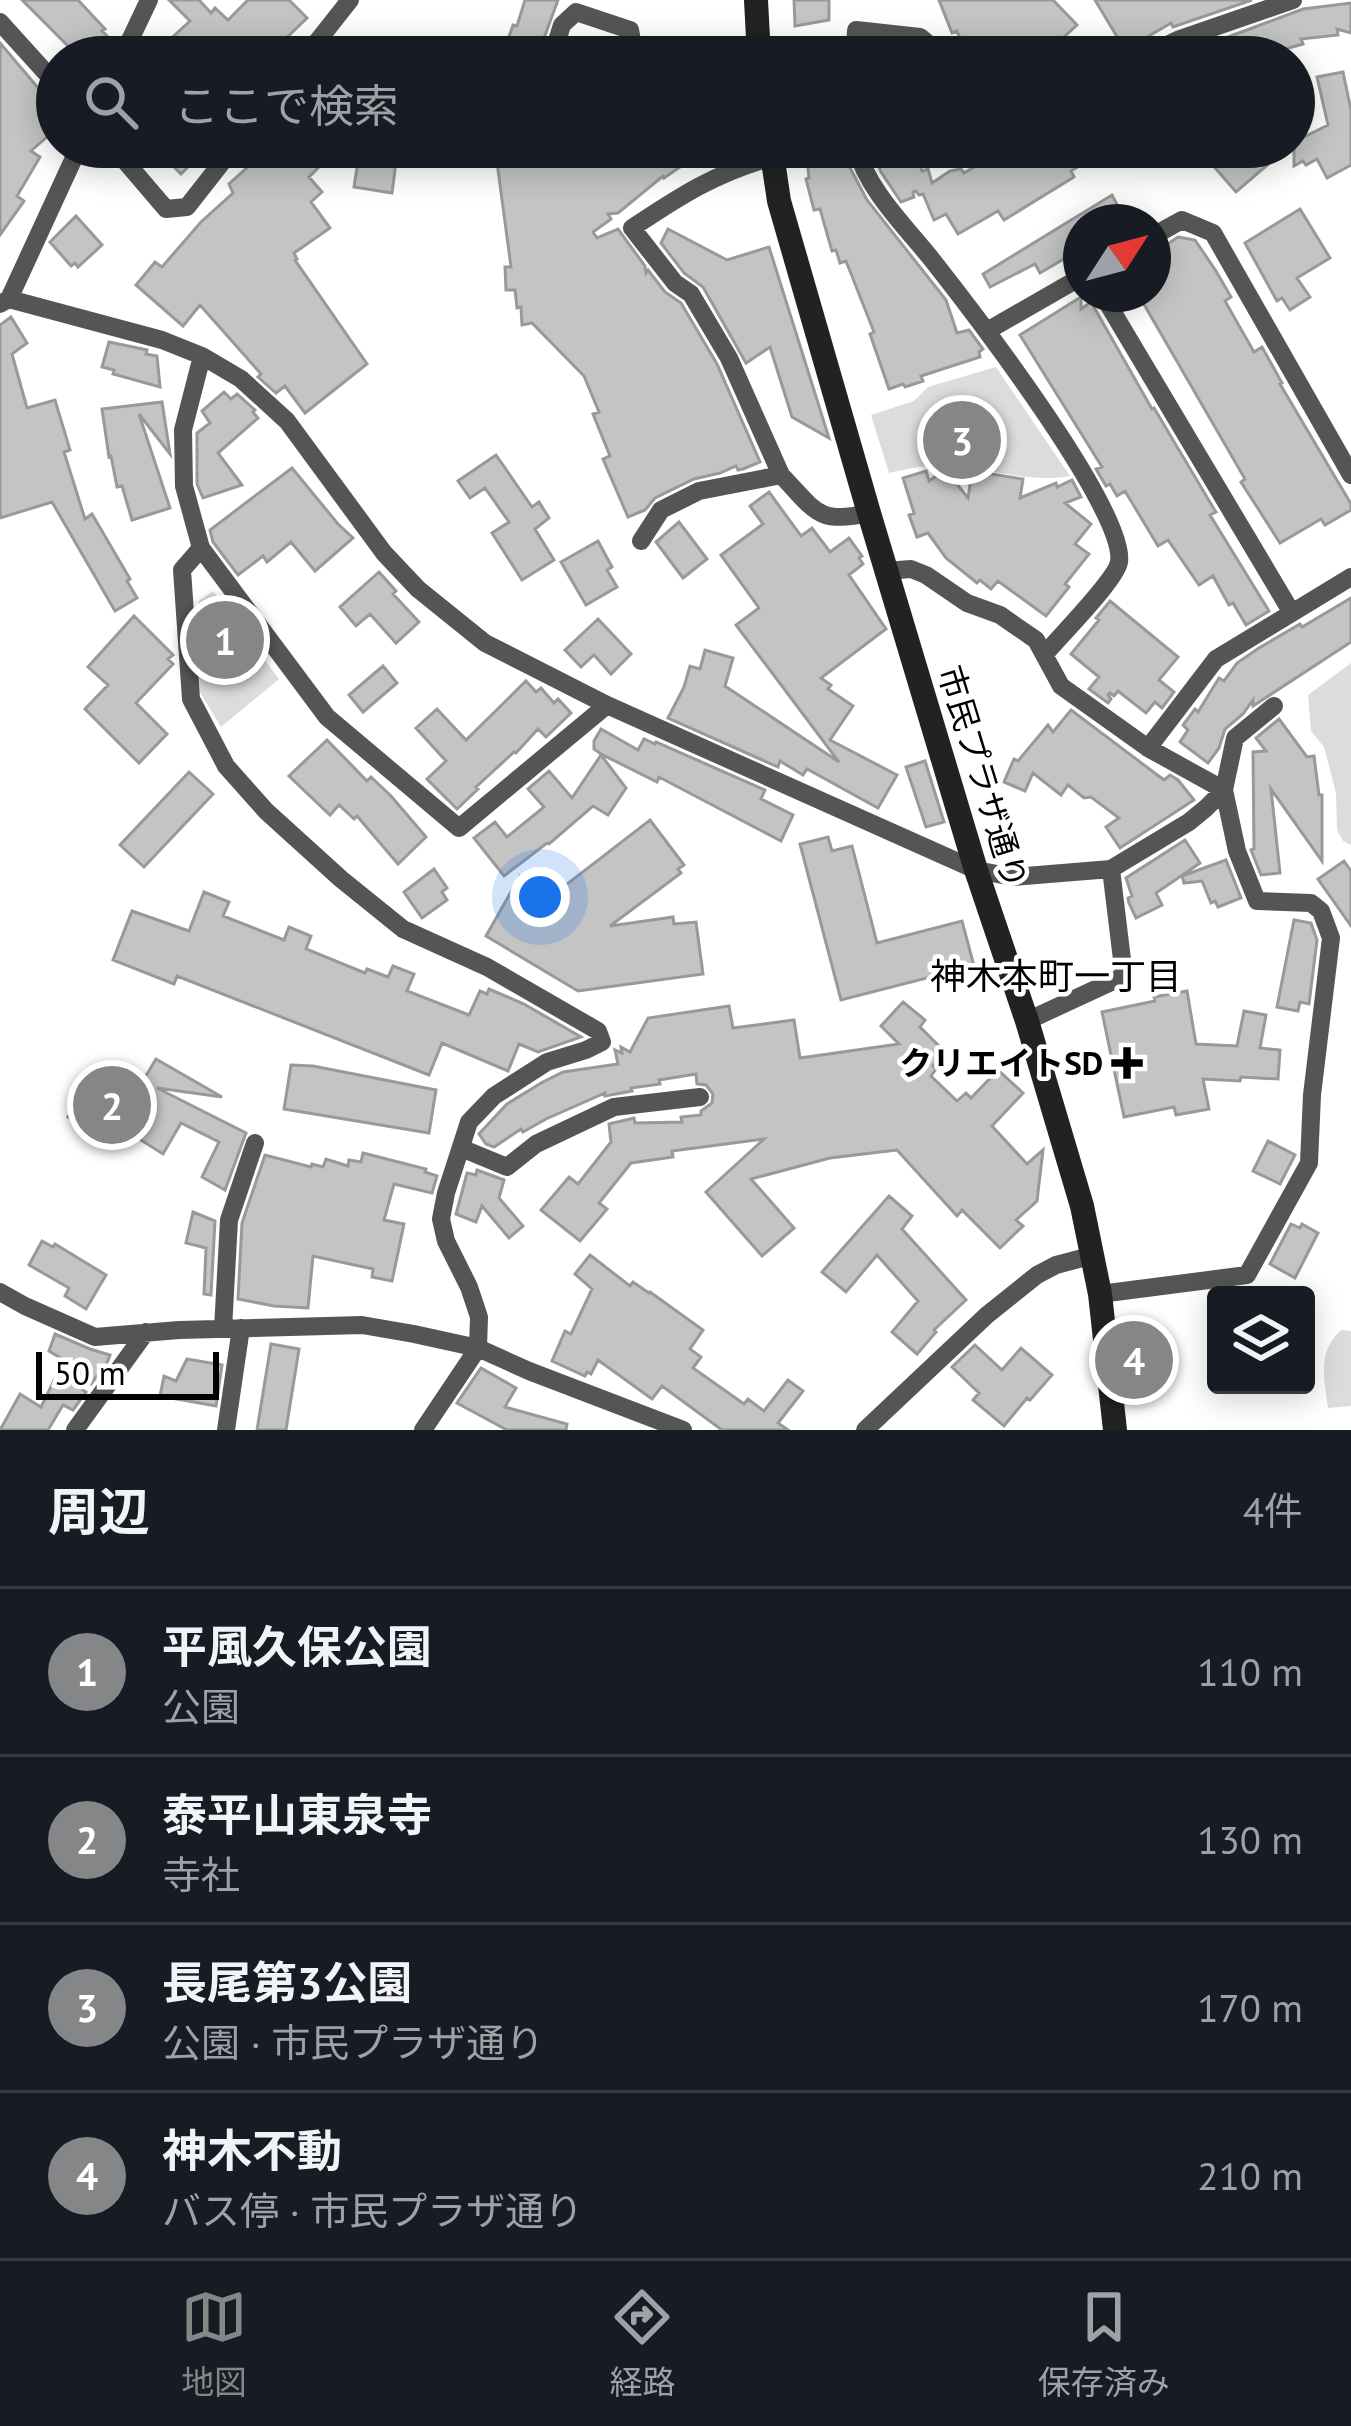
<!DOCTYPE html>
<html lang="ja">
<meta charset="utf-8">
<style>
body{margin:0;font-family:"PT Sans","Noto Sans JP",sans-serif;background:#20242c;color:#f1f3f6}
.controls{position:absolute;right:36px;bottom:36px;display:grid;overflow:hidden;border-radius:12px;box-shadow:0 6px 30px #0003}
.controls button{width:108px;height:108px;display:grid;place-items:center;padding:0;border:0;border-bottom:3px solid #363941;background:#171b24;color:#f1f3f6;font:60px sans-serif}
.compass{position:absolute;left:1063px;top:204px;width:108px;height:108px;border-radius:50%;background:#171b24;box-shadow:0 6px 30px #0003;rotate:54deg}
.scale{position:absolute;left:36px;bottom:30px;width:183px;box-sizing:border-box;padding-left:12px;border:6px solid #000;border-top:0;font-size:33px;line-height:42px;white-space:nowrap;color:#000;-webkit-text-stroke:9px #fff;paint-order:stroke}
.you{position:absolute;left:540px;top:897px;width:42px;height:42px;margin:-30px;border:9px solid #fff;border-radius:50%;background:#1a73e8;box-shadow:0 0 0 18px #1a73e833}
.badge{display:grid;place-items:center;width:78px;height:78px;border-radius:50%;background:#858687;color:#fff;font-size:39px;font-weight:700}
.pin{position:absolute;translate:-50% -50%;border:6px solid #fff;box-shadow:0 3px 12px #0006}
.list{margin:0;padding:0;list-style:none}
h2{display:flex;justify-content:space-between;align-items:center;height:156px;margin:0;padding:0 48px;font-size:51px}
h2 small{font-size:39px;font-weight:400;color:#9ea1a6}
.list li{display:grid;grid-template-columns:78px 1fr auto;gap:36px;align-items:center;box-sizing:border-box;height:168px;padding:0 48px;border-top:3px solid #363941}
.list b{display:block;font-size:45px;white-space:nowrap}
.list p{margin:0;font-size:39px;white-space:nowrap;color:#9ea1a6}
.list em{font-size:39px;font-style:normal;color:#9ea1a6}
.icon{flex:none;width:66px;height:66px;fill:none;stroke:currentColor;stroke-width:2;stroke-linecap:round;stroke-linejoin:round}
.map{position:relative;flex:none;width:1351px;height:1430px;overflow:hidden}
.search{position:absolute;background:#171b24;box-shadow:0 6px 30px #0003;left:36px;right:36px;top:36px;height:132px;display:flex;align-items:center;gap:30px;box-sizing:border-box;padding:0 42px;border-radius:66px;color:#9ea1a6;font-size:45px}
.sheet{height:828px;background:#171b24}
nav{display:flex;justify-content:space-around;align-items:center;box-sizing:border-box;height:168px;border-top:3px solid #363941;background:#171b24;font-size:33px;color:#9ea1a6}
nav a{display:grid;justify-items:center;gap:6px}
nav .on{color:#858687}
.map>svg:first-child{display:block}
</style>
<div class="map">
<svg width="1351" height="1430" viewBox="0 0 1351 1430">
<rect width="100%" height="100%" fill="#fff"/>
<path fill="#dcdcdc" d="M 996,367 L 1070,476 C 1031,483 995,470 956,466 C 933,463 912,468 889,473 L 871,415 L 914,401 L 928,387 Z
M 213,591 L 279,679 L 221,727 L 198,689 L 199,601 Z
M 1351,663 L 1351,845 L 1343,841 L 1337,830 L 1336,793 L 1324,747 L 1311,731 L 1308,695 Z
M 1341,1330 L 1351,1331 L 1351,1406 L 1328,1408 C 1324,1378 1317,1352 1341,1330 Z"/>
<path fill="#c4c4c4" stroke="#999" stroke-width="3" d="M 22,0 L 78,0 L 105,29 L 102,31 L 110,39 L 92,57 L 79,57 Z
M 169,0 L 199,0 L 211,13 L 215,8 L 228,20 L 248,0 L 289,0 L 307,18 L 279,45 L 276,41 L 260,57 L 151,57 L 190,21 Z
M 525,0 L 558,0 L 537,57 L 505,48 L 513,25 L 517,26 Z
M 794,0 L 829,0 L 829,20 L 795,26 Z
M 939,0 L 1053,0 L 1077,25 L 1063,38 L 1078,57 L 967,57 L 957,31 L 952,33 Z
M 1095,0 L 1252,0 L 1173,27 L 1171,23 L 1125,50 Z
M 1351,3 L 1351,33 L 1337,29 L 1338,35 L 1301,39 L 1303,44 L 1257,57 L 1174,57 L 1303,9 Z
M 0,43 L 39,89 L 41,87 L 57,102 L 57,128 L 31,151 L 40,157 L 17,196 L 24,201 L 0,235 Z
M 1343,72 L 1351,110 L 1351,165 L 1327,178 L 1317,159 L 1306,165 L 1303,161 L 1294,166 L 1294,142 L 1328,125 L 1317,77 Z
M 154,147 L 208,147 L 181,174 Z
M 251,147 L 339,147 L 309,177 L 322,192 L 311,202 L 330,228 L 294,253 L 297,259 L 295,260 L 367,364 L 305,413 L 285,386 L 276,393 L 258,377 L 261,374 L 200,305 L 183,326 L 136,285 L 155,262 L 162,267 L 201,222 L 233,193 L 229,184 L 260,156 Z
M 495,147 L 681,147 L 690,160 L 664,178 L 663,176 L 618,213 L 608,214 L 611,219 L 593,232 L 597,238 L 618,229 L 645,266 L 646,273 L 648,270 L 665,292 L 681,303 L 717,364 L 760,462 L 743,469 L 738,470 L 736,466 L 720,473 L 694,479 L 655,498 L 645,510 L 628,517 L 603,459 L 610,456 L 593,414 L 599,412 L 584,376 L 532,323 L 522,325 L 521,307 L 517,308 L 515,290 L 506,290 L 505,267 L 511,267 Z
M 806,147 L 842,147 L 843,162 L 847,162 L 867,200 L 946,300 L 957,333 L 969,330 L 983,349 L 979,352 L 980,357 L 921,376 L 923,381 L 905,387 L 903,384 L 889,389 L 870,334 L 874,332 L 846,261 L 840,263 L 836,250 L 832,251 L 820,209 L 814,210 L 806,179 L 809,178 Z
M 870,147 L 914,147 L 922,171 L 928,169 L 932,183 L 950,171 L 961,169 L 964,173 L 976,166 L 999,160 L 1004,156 L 1007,147 L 1110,147 L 1071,171 L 1074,177 L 1004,220 L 998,211 L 958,234 L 946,214 L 934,220 L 923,194 L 919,195 L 916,191 L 913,192 L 914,197 L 901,202 L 881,172 Z
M 1197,147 L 1263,147 L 1272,161 L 1236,192 Z
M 360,149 L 397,154 L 392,193 L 354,187 Z
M 1112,195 L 1126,222 L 1081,222 L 1081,249 L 1040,273 L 1035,264 L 990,287 L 983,274 Z
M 1300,209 L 1330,258 L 1297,278 L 1310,297 L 1290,310 L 1282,298 L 1277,301 L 1245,243 Z
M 76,216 L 102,245 L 78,267 L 75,263 L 71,266 L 50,242 Z
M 668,229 L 727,260 L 769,247 L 829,438 L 792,417 L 770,347 L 746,363 L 703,287 L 684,273 L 661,243 Z
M 1178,237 L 1195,240 L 1216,271 L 1231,297 L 1225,301 L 1254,352 L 1262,347 L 1282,383 L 1280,384 L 1351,504 L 1351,510 L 1325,525 L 1321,519 L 1280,543 L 1241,482 L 1245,479 L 1138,294 L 1153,294 L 1153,254 Z
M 1081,297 L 1081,309 L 1091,302 L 1152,409 L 1154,408 L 1214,509 L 1216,512 L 1210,515 L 1269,611 L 1246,625 L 1233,603 L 1229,605 L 1213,576 L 1199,585 L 1168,540 L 1158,546 L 1125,491 L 1117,496 L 1110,484 L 1106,486 L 1096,469 L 1102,467 L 1020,335 Z
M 11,317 L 27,343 L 12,354 L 27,408 L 55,400 L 70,450 L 64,452 L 85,519 L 92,514 L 130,579 L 127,581 L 137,598 L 115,611 L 52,502 L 0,518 L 0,325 Z
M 109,342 L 147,350 L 146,354 L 157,356 L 160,387 L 113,374 L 114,370 L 102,367 Z
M 224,392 L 231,399 L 237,394 L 255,410 L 253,412 L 258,418 L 218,453 L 242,485 L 203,498 L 197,484 L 197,433 L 210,423 L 202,411 Z
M 162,402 L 170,454 L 139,414 L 170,508 L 132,520 L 122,486 L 117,487 L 111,456 L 109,457 L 102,409 Z
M 496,455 L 532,507 L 539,502 L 549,518 L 535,529 L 554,560 L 522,580 L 492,533 L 509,522 L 485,488 L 470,498 L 458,481 Z
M 292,468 L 338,524 L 353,538 L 315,571 L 291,542 L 267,562 L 263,556 L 238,575 L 213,542 L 210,530 Z
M 926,471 L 929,481 L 943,471 L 947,476 L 949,474 L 968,498 L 972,471 L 1023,479 L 1020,498 L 1056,483 L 1057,487 L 1072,480 L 1081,497 L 1065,503 L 1091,524 L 1075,544 L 1089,554 L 1065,584 L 1069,587 L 1046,616 L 998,581 L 991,589 L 980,580 L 977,583 L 946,558 L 928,533 L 917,537 L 909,515 L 914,513 L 903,478 Z
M 769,492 L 801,536 L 812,528 L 830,552 L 849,538 L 862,556 L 859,558 L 863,564 L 849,575 L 886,629 L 821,678 L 831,685 L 828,689 L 853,706 L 830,740 L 897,775 L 878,808 L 807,769 L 803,775 L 780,761 L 778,767 L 668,718 L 684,687 L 690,666 L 700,669 L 705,650 L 733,658 L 725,686 L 839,762 L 736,625 L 759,608 L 721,555 L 763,524 L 750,506 Z
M 679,522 L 707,559 L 683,578 L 656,542 Z
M 598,541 L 612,567 L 607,570 L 617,587 L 586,605 L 561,562 Z
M 379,572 L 396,591 L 393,594 L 419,622 L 396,643 L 370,614 L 356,626 L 340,607 Z
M 1351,598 L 1351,642 L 1253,706 L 1253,700 L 1243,714 L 1225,729 L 1219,748 L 1208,763 L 1180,742 L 1188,730 L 1183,725 L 1195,709 L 1198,712 L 1219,678 L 1224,681 L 1237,663 L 1259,648 L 1300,624 L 1302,627 Z
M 1110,601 L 1178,657 L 1159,680 L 1174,692 L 1162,708 L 1155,702 L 1146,713 L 1118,691 L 1114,696 L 1110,693 L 1108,695 L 1111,699 L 1108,703 L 1089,689 L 1099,677 L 1071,654 L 1099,620 L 1096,618 Z
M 134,616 L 173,655 L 168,659 L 173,664 L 136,703 L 167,734 L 139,763 L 85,709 L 108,685 L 88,667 Z
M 598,619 L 631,654 L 611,674 L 594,655 L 581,667 L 565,650 Z
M 383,666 L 397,683 L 363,712 L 349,695 Z
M 526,681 L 536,692 L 541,688 L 554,703 L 558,699 L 571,713 L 546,737 L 538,729 L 516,753 L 514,752 L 476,787 L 478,789 L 457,809 L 427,779 L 446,761 L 416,728 L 437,709 L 466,740 Z
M 1071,710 L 1164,780 L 1170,775 L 1178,780 L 1194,800 L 1120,848 L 1106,827 L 1119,818 L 1091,797 L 1084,798 L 1068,785 L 1061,795 L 1033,773 L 1025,791 L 1004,782 L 1014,759 L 1018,761 L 1048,725 L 1053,732 Z
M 1279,719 L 1307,757 L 1314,756 L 1319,795 L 1322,795 L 1322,861 L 1271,789 L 1280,873 L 1261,875 L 1251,850 L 1254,849 L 1253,752 L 1266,751 L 1256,738 Z
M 601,729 L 638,750 L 644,739 L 655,744 L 656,742 L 765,790 L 761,799 L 793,815 L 781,841 L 659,777 L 657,782 L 601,754 L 594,749 L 594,741 Z
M 327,740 L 367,781 L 371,777 L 391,796 L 426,837 L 398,864 L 357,816 L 354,819 L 339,805 L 330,815 L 289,776 Z
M 601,755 L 626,788 L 608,815 L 593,806 L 549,844 L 547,843 L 504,876 L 474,838 L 495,822 L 507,837 L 544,807 L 528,789 L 549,771 L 572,798 Z
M 925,761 L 944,822 L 926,827 L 906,767 Z
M 189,772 L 213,794 L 144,867 L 120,845 Z
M 650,820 L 684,865 L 678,869 L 681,873 L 610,926 L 673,917 L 674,924 L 696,922 L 703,974 L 578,991 L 486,936 L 520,876 L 553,895 Z
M 828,837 L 832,851 L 852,846 L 877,943 L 962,921 L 974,966 L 841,1000 L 800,844 Z
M 1185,840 L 1200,863 L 1156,893 L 1162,905 L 1136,918 L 1129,903 L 1128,898 L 1132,896 L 1126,878 Z
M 1226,860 L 1241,898 L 1218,907 L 1215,901 L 1211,903 L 1202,881 L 1184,883 L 1182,876 Z
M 1344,861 L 1351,871 L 1351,926 L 1318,879 Z
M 434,869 L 447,888 L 442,892 L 447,900 L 422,918 L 404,892 Z
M 204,892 L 229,902 L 223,916 L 284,940 L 289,927 L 311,936 L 306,949 L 365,973 L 367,969 L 388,977 L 393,966 L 414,974 L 407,991 L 469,1015 L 480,991 L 487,994 L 489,989 L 524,1004 L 581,1037 L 538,1052 L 519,1044 L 508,1071 L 442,1043 L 429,1075 L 177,976 L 174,984 L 113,960 L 132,911 L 189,931 Z
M 1294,920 L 1311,923 L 1317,940 L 1309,1004 L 1300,1002 L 1298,1011 L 1277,1007 Z
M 1187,991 L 1196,1044 L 1237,1046 L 1244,1011 L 1266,1015 L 1260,1048 L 1280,1050 L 1278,1079 L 1241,1077 L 1240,1081 L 1203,1079 L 1209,1109 L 1176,1115 L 1174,1107 L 1124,1117 L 1102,1012 L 1155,1001 L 1154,997 Z
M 903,1002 L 925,1020 L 920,1027 L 944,1051 L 933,1066 L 936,1069 L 931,1076 L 957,1101 L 966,1093 L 971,1098 L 998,1070 L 1023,1093 L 992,1126 L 1027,1164 L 1043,1150 L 1037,1201 L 1016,1220 L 1023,1226 L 1000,1248 L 962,1210 L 957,1216 L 897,1150 L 830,1158 L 751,1179 L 794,1228 L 762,1256 L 706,1192 L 764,1139 L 672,1151 L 673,1157 L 631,1163 L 599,1203 L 607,1209 L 580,1241 L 541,1210 L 569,1177 L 578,1184 L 611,1142 L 609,1124 L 634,1118 L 635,1123 L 682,1122 L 681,1117 L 701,1115 L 701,1111 L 712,1103 L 713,1094 L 706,1085 L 697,1084 L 696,1074 L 659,1080 L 660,1084 L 631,1088 L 632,1091 L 605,1096 L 605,1093 L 546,1119 L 523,1132 L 521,1129 L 494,1147 L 486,1144 L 479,1134 L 507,1104 L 541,1083 L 563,1072 L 618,1064 L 615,1050 L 622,1053 L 621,1047 L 630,1052 L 648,1018 L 729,1006 L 733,1028 L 794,1020 L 800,1058 L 899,1044 L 881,1026 Z
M 156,1059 L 222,1097 L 157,1088 L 246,1133 L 225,1190 L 202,1177 L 219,1142 L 181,1123 L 163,1154 L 133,1135 L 128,1135 L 123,1143 L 107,1133 L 104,1139 L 68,1117 L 101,1063 L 141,1084 Z
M 291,1065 L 313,1066 L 436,1090 L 429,1133 L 284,1109 Z
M 1268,1141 L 1295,1155 L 1280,1184 L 1253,1171 Z
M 363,1153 L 426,1169 L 425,1172 L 437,1176 L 432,1193 L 394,1184 L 384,1220 L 404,1224 L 392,1281 L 372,1277 L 373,1269 L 313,1256 L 308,1308 L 274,1306 L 238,1299 L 242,1223 L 265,1155 L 311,1167 L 312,1164 L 323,1167 L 326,1159 L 348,1166 L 349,1160 L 361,1162 Z
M 477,1170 L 504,1180 L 499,1198 L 523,1226 L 509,1238 L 482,1206 L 476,1222 L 456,1214 L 467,1173 L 476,1175 Z
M 889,1196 L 912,1216 L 902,1229 L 966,1300 L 934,1330 L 936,1332 L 917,1354 L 892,1332 L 918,1301 L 877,1255 L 846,1292 L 822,1272 Z
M 193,1212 L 215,1221 L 211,1295 L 204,1294 L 206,1248 L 186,1243 Z
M 1291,1224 L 1300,1228 L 1302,1224 L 1318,1233 L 1295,1278 L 1270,1264 Z
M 42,1241 L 53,1247 L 55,1244 L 106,1275 L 86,1309 L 65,1296 L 69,1288 L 29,1265 Z
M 590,1255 L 630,1286 L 633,1282 L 649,1293 L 650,1292 L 703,1330 L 690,1349 L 701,1357 L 693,1368 L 744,1404 L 748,1399 L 764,1411 L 788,1380 L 803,1391 L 778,1423 L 788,1430 L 722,1430 L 662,1386 L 652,1399 L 598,1360 L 591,1374 L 587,1372 L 585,1376 L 552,1361 L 565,1331 L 571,1334 L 592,1289 L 575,1274 Z
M 55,1334 L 90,1349 L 110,1355 L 107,1363 L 91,1384 L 69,1380 L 86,1392 L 73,1410 L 63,1405 L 48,1430 L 0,1430 L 20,1394 L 41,1407 L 64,1360 L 49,1351 Z
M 271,1344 L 299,1349 L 286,1430 L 257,1430 Z
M 975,1345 L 1002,1370 L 1021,1348 L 1052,1375 L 1030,1400 L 1027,1398 L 1004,1426 L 973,1400 L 979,1393 L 952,1367 Z
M 187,1359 L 222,1365 L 216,1406 L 160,1396 L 164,1376 L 176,1381 Z
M 481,1368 L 516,1388 L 505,1407 L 567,1424 L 566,1430 L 507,1430 L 457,1403 Z"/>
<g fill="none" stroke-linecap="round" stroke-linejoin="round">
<path stroke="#555" stroke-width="18" d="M 0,22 L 57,85
M 122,57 L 149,0
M 305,57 L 350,0
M 552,57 L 562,25 L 576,12 L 630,30 L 635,57
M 855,57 L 856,30 L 920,37 L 932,47 L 929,57
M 1142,57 L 1180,39 L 1293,0
M 113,147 L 166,209 L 187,207 L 234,147
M 856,147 C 867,190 906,227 933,261 C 970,308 1127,511 1119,562 C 1116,580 1059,637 1045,654
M 935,147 L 938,155 L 952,158 L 994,147
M 773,157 C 717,172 680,196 632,228 L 675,283 L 691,294 L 729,358 L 781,475
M 1153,236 L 1182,220 L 1213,233 L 1351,475
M 1102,294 L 1292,613
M 9,299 L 162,340 L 202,356 L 241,379 L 287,421 L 384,553 L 418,589 L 485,643 L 607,705 L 976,870 L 1013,877 L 1111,869 L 1189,822 L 1206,808 L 1224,790 L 1235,738 L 1274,706
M 0,304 L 9,299 L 79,147
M 987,331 L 1081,277
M 202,356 L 183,430 L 184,486 L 201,548 L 182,570 L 191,699 L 226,766 L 266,811 L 341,879 L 403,929 L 487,967 L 598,1031 L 602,1042 L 586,1050 L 547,1062 L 494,1096 L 469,1122 L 446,1193 L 441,1219 L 446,1241 L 469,1287 L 479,1317 L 478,1348 L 423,1430
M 641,541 L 661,510 L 699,491 L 781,475 C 815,510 817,525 869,513
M 201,548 L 327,717 L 459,828 L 607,705
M 886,571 L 911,569 L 926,575 L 967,603 L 1000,615 L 1036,640 L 1061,686 L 1148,748 L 1224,790 L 1237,851 L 1257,901 L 1311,903 L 1321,911 L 1331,938 L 1312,1095 L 1309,1163 L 1247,1275 L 1100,1294
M 1148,748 L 1216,659 L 1351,577
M 1027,1021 L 1124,976 L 1111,869
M 461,1148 L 507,1167 L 536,1144 L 614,1107 L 700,1097
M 0,1292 L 25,1306 L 95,1337 L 179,1330 L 362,1325 L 414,1334 L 478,1348 L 529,1371 L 683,1430
M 223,1329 L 229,1220 L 255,1143
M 75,1430 L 146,1332
M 226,1430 L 241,1328
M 865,1430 L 987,1315 L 1037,1275 L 1056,1265 L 1094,1255"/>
<path stroke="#222" stroke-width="24" d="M 756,0 L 759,57
M 771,147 L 779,201 L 869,513 L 976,870 L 1027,1021 L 1082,1206 L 1100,1294 L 1115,1430"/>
</g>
<path fill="#000" stroke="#fff" stroke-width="4.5" d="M1121 1045h12v12h12v12h-12v12h-12v-12h-12v-12h12z"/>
<g text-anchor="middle" stroke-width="9" stroke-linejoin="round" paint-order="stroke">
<g font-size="33" fill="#000" stroke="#fff">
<text transform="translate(983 777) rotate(73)" y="12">市民プラザ通り</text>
</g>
<g font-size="33" font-weight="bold" fill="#000" stroke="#fff" text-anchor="end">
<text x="1103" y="1075">クリエイトSD</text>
</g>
<g font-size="36" fill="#000" stroke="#fff">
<text x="1056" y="989">神木本町一丁目</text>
</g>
</g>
</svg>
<div class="controls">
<button><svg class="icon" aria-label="layers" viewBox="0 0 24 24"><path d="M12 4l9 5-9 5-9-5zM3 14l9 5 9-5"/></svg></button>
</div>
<svg class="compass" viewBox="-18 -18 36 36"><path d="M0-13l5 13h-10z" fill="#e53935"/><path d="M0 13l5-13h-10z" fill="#9ea1a6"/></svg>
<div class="scale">50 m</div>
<div class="you"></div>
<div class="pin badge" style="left:225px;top:640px">1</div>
<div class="pin badge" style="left:112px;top:1105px">2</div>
<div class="pin badge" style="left:962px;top:440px">3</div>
<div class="pin badge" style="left:1134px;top:1360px">4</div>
<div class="search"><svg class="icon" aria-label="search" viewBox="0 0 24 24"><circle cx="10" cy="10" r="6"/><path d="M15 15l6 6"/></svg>ここで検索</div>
</div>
<section class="sheet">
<h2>周辺<small>4件</small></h2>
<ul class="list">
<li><span class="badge">1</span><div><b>平風久保公園</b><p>公園</p></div><em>110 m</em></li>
<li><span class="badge">2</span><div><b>泰平山東泉寺</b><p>寺社</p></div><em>130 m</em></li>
<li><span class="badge">3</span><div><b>長尾第3公園</b><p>公園 · 市民プラザ通り</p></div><em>170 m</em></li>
<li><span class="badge">4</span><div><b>神木不動</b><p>バス停 · 市民プラザ通り</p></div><em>210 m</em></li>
</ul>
</section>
<nav>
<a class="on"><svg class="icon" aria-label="map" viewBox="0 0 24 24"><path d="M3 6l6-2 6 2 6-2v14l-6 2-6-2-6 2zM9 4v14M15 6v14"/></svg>地図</a>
<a><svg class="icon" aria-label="directions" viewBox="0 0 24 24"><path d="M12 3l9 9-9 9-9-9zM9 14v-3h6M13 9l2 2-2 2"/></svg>経路</a>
<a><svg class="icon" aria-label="saved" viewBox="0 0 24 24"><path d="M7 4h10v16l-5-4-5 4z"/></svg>保存済み</a>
</nav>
